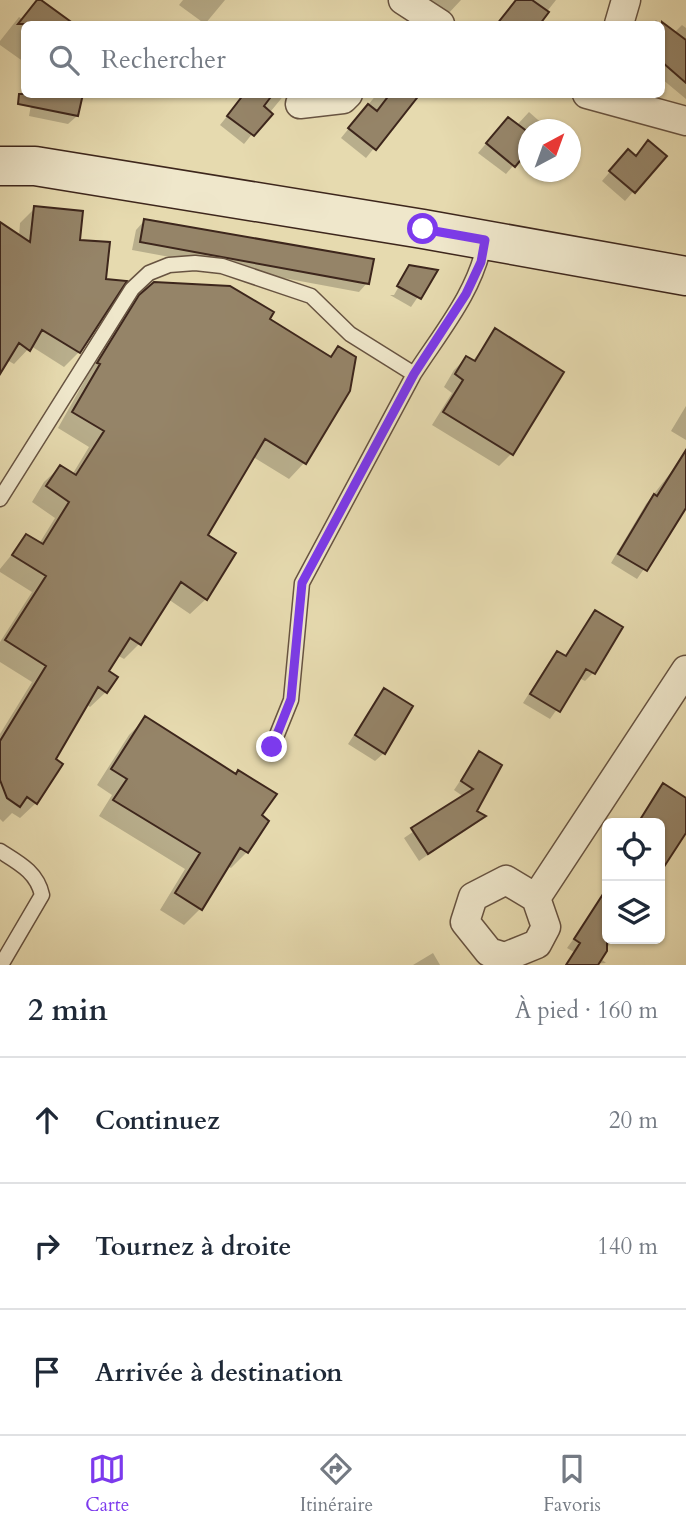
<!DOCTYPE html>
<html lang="fr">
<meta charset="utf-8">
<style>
body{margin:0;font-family:Cardo,serif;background:#f2f2f3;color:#1f2937}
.controls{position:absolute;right:21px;bottom:21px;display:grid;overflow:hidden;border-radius:10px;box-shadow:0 2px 5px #0004}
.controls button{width:63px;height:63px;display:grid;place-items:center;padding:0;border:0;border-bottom:2px solid #e0e1e3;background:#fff;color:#1f2937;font:35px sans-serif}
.compass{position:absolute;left:518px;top:119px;width:63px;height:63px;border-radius:50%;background:#fff;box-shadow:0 2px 5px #0004;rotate:41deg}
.stop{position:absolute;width:21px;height:21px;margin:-16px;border:5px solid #7c3aed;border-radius:50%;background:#fff}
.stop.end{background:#7c3aed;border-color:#fff;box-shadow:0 2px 7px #0008}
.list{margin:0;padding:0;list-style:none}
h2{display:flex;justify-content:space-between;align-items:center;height:91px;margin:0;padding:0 28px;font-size:30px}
h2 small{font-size:23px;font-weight:400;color:#747a83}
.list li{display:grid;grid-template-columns:46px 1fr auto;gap:21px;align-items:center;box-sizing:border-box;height:126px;padding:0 28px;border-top:2px solid #e0e1e3}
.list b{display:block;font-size:26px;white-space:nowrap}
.list em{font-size:23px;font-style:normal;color:#747a83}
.icon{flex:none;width:38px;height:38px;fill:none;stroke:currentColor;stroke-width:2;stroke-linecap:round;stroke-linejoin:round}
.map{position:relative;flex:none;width:686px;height:965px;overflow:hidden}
.search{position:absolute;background:#fff;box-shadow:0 2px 5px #0004;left:21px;right:21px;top:21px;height:77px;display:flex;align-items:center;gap:18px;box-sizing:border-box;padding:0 24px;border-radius:10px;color:#747a83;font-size:26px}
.sheet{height:469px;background:#fff}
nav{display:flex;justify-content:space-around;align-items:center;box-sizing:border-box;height:98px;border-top:2px solid #e0e1e3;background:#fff;font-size:19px;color:#747a83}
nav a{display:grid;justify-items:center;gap:4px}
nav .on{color:#7c3aed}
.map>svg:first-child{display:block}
</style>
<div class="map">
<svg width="686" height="965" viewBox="0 0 686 965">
<rect width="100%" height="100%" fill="#e6daaf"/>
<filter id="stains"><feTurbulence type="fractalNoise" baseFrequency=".00286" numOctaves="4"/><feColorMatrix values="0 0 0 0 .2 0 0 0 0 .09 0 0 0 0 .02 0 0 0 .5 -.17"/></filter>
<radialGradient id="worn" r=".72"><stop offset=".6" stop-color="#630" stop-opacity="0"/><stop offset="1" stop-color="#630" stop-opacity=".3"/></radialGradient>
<path fill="#0003" d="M 183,0 L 225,0 L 205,24 L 179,5 Z
M 428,0 L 461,0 L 447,15 Z
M 515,0 L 556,0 L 537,24 L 497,24 Z
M 19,17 L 22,19 L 69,23 L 24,24 L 24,62 L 0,45 L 0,41 Z
M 656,20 L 674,33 L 682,25 L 686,28 L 686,99 L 662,79 L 662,24 L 651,24 Z
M 33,94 L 77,116 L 68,124 L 29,116 Z
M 245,94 L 285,94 L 244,144 L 220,125 Z
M 377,94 L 418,94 L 366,158 L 341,138 Z
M 529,112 L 546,127 L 544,130 L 528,130 L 528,148 L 506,174 L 478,153 L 500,127 L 517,125 Z
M 640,151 L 664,156 L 625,201 L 602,181 L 620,160 L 635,157 Z
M 35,208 L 78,242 L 79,352 L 64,367 L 31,346 L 14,364 L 7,360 L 0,367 L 0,233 L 19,236 L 20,223 Z
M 144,221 L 367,283 L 359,292 L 132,250 L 136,230 Z
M 410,267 L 435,272 L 411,307 L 390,295 L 394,295 Z
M 154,284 L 267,320 L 328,358 L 338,348 L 349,390 L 304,463 L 289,479 L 253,457 L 205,535 L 206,599 L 190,614 L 168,599 L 139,644 L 124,659 L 117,655 L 107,671 L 106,692 L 90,707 L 86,704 L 53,759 L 36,803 L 20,818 L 12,813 L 3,822 L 0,819 L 0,734 L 32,682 L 0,662 L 0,642 L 32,592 L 0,572 L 0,569 L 27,536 L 39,544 L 55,518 L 32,502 L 44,482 L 60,467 L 72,475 L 89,447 L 58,428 L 85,380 L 83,379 L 124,313 Z
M 496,331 L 511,454 L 499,466 L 432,425 L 452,393 L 444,387 L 454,370 L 466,358 L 472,362 Z
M 686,406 L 686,440 L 671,431 Z
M 683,457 L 686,460 L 686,508 L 637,579 L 611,563 L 646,504 Z
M 595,612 L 593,673 L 585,681 L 579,678 L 550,719 L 523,703 L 549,662 L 557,653 L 564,657 Z
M 384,690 L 384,753 L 375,761 L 348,744 Z
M 145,719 L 267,821 L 247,852 L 231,868 L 227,866 L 200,909 L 184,925 L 160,910 L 185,869 L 99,816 L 112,795 L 97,785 L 129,735 Z
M 479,753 L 475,811 L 483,816 L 419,861 L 404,838 L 464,797 L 454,790 Z
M 664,786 L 686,800 L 686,832 L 661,864 L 660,823 L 637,823 Z
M 602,899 L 607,902 L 607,939 L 613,939 L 600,958 L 606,963 L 565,965 L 574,952 L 567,948 Z
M 433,953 L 440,965 L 413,965 Z"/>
<path fill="#958468" stroke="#3d261c" stroke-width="2" d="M 37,0 L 41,0 L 74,24 L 18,24 Z
M 516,0 L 532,0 L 549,12 L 540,24 L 497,24 Z
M 662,22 L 686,40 L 686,83 L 662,62 Z
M 19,94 L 83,94 L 78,116 L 18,104 Z
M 244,94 L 273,94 L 264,106 L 273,114 L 254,136 L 227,116 Z
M 390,94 L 420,94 L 376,150 L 348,128 L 368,104 L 377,111 Z
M 508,117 L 528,132 L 528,151 L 515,167 L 486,143 Z
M 648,140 L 667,156 L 635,193 L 609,171 L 628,149 L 636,156 Z
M 34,206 L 83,211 L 80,240 L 110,242 L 106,279 L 127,281 L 80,353 L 42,330 L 30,351 L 19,343 L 0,374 L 0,222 L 30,242 Z
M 144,219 L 374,259 L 369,284 L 140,242 Z
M 409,265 L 438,270 L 421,299 L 397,286 Z
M 154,282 L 230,286 L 274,312 L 270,319 L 331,357 L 338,346 L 356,357 L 350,391 L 306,464 L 265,439 L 208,535 L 236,553 L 207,600 L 181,582 L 141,645 L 130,638 L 109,671 L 118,677 L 107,693 L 98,687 L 56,759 L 63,764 L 37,804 L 27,797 L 20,807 L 7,798 L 0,780 L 0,741 L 46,666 L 5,640 L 46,576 L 12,555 L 26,534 L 43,544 L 69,502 L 46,486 L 60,465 L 76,475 L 104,431 L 72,412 L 100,364 L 97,363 L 139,295 Z
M 495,328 L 564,372 L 513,455 L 443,412 L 463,380 L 455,374 L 466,356 L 475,361 Z
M 686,450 L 686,508 L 647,571 L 618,554 L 654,494 L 657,496 Z
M 595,610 L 623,627 L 595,674 L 586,669 L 560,712 L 530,694 L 557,651 L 566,656 Z
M 384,688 L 413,706 L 385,754 L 355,735 Z
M 145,716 L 236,774 L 238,770 L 277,794 L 262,815 L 269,821 L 248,853 L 240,848 L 202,910 L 175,893 L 200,853 L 113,800 L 127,779 L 111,769 Z
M 479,751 L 502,765 L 477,811 L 486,816 L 428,854 L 411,828 L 473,789 L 461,781 Z
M 663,783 L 686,798 L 686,833 L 660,873 L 660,823 L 638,823 Z
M 607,888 L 607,951 L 598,965 L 566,965 L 580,943 L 574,939 Z"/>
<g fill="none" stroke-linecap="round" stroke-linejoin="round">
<g stroke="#675341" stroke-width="17">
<path id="service" d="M 0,499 L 132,289 L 149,273 L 169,265 L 195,263 L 222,266 L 311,296 L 350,334 L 414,374 C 441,332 476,291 485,241
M 272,747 L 291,700 L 302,583 L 414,374
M 0,851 C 19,863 37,872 42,895 L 1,965"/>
</g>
<g stroke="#675341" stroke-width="31">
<path id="minor" d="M 403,0 L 440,24
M 619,24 L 626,0
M 587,94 L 686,121
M 300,104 L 343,99 L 348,94
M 506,880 L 536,898 L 546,927 L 537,944 L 505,957 L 489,952 L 465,922 L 473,897 Z
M 536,898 L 686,670"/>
</g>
<g stroke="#3d261c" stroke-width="41">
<path id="secondary" d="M 0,166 L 35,166 L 423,229 L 686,276"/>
</g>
<use href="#service" stroke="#efe7cb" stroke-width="14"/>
<use href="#minor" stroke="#efe7cb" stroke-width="28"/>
<use href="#secondary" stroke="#efe7cb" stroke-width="38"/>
</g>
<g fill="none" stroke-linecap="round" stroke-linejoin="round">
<path stroke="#7c3aed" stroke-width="9" d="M 272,747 L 291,699 L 302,583 L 414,374 L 466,294 L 481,262 L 485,240 L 423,229"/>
</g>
<rect width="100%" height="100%" filter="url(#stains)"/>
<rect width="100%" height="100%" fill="url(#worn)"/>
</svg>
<div class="controls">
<button><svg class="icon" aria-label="locate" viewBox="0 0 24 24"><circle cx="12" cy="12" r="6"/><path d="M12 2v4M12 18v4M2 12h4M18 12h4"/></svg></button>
<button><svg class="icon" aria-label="layers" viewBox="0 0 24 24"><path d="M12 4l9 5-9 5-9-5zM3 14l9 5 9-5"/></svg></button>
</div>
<svg class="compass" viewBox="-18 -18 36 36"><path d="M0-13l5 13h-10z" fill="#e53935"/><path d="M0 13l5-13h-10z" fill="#747a83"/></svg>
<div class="stop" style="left:423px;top:229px"></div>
<div class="stop end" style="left:272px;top:747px"></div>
<div class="search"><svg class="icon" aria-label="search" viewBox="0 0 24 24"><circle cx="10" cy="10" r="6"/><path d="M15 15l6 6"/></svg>Rechercher</div>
</div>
<section class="sheet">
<h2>2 min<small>À pied · 160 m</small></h2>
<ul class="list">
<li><svg class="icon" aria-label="ahead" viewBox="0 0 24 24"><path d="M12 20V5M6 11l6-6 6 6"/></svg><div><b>Continuez</b></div><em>20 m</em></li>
<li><svg class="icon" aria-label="right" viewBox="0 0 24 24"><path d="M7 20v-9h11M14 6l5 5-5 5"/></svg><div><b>Tournez à droite</b></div><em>140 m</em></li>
<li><svg class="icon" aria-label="arrive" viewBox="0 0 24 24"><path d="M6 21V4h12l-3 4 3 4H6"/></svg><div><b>Arrivée à destination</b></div></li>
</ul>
</section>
<nav>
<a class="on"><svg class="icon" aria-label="map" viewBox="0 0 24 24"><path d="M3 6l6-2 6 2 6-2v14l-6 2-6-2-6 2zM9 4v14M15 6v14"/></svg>Carte</a>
<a><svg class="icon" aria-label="directions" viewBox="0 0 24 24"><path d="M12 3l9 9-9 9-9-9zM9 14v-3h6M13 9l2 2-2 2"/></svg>Itinéraire</a>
<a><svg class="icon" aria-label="saved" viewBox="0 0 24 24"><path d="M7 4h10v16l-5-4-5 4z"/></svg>Favoris</a>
</nav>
